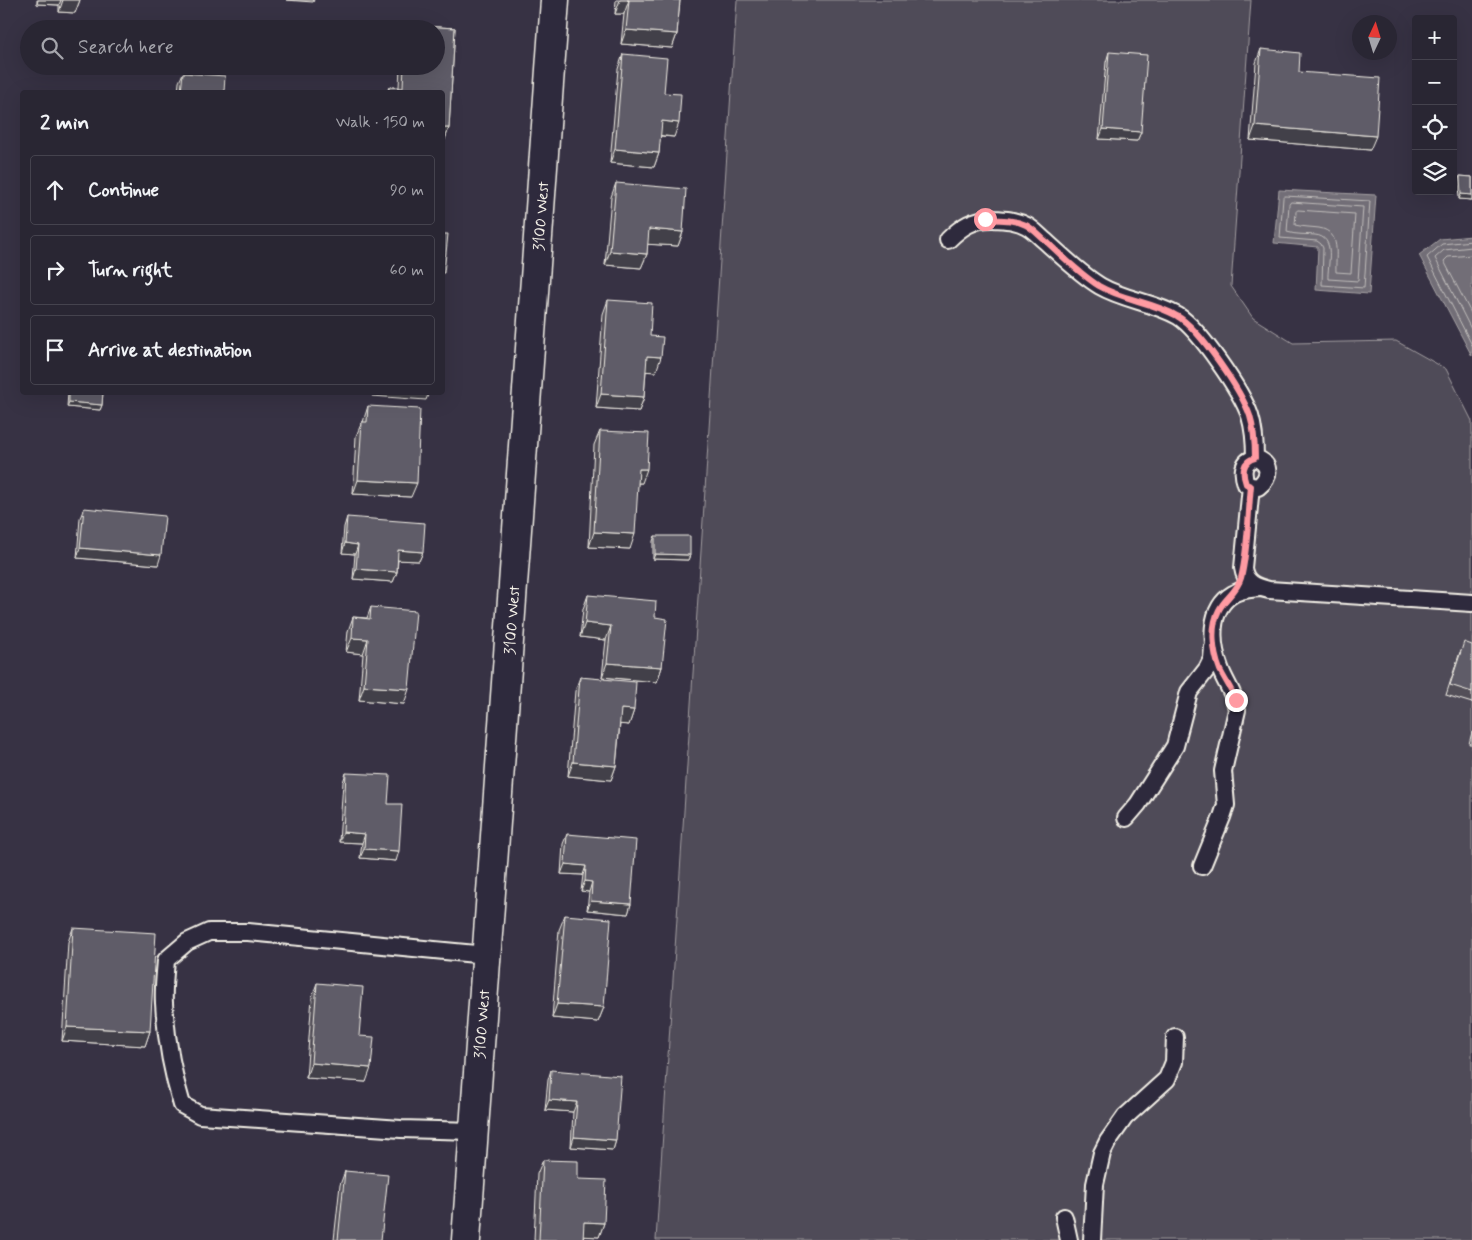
<!DOCTYPE html>
<meta charset="utf-8">
<style>
body{margin:0;font-family:Mynerve,sans-serif;background:#312e3b;color:#f1f3f6}
.controls{position:absolute;right:15px;top:15px;display:grid;overflow:hidden;border-radius:5px;box-shadow:0 5px 20px #0002}
.controls button{width:45px;height:45px;display:grid;place-items:center;padding:0;border:0;border-bottom:1px solid #45434e;background:#292633;color:#f1f3f6;font:25px sans-serif}
.compass{position:absolute;left:1352px;top:15px;width:45px;height:45px;border-radius:50%;background:#292633;box-shadow:0 5px 20px #0002;rotate:4deg}
.stop{position:absolute;width:15px;height:15px;margin:-11px;border:4px solid #ff9aa2;border-radius:50%;background:#fff}
.stop.end{background:#ff9aa2;border-color:#fff;box-shadow:0 1px 5px #0008}
.list{margin:0;padding:0;list-style:none}
h2{display:flex;justify-content:space-between;align-items:center;height:65px;margin:0;padding:0 20px;font-size:21px}
h2 small{font-size:16px;font-weight:400;color:#a5a5ac}
.list li{display:grid;grid-template-columns:32px 1fr auto;gap:15px;align-items:center;box-sizing:border-box;height:70px;margin:0 10px 10px;padding:0 10px;border:1px solid #45434e;border-radius:5px}
.list b{display:block;font-size:19px;white-space:nowrap}
.list em{font-size:16px;font-style:normal;color:#a5a5ac}
.icon{flex:none;width:28px;height:28px;fill:none;stroke:currentColor;stroke-width:2;stroke-linecap:round;stroke-linejoin:round}
.map{position:relative;flex:none;width:1472px;height:1240px;overflow:hidden}
.search{position:absolute;background:#292633;box-shadow:0 5px 20px #0002;left:20px;top:20px;width:425px;height:55px;display:flex;align-items:center;gap:12px;box-sizing:border-box;padding:0 18px;border-radius:28px;color:#a5a5ac;font-size:19px}
.panel{position:absolute;background:#292633;box-shadow:0 5px 20px #0002;left:20px;top:90px;width:425px;height:305px;border-radius:5px}
.map>svg:first-child{display:block}
</style>
<div class="map">
<svg width="1472" height="1240" viewBox="0 0 1472 1240">
<rect width="100%" height="100%" fill="#373244"/>
<filter id="ink" filterUnits="userSpaceOnUse"><feTurbulence type="fractalNoise" baseFrequency=".02" numOctaves="2"/><feDisplacementMap in="SourceGraphic" scale="10" xChannelSelector="R" yChannelSelector="G"/><feConvolveMatrix kernelMatrix="1 2 1 2 8 2 1 2 1" color-interpolation-filters="sRGB"/></filter>
<g filter="url(#ink)">
<path fill="#504b59" stroke="#a29ea0" d="M 737,0 L 1251,0 L 1231,286 L 1253,318 L 1293,343 L 1396,341 L 1446,369 L 1472,421 L 1472,1240 L 656,1240 Z"/>
<path fill="#726e77" stroke="#a6a2a4" d="M 1279,190 L 1376,195 L 1369,294 L 1316,290 L 1318,247 L 1274,243 Z
M 1472,236 L 1472,356 L 1419,255 L 1440,239 Z"/>
<g fill="none" stroke-linecap="round" stroke-linejoin="round">
<path stroke="#c0bdbb" stroke-width="1" d="M 1285,196 L 1370,201 L 1364,288 L 1322,285 L 1323,248 L 1321,244 L 1317,241 L 1280,238 L 1283,198 Z
M 1291,202 L 1363,207 L 1358,281 L 1328,279 C 1327,265 1337,237 1315,235 C 1306,234 1296,235 1287,232 L 1289,205 Z
M 1298,210 L 1355,214 L 1351,273 L 1336,272 C 1335,256 1342,232 1319,228 C 1311,227 1303,227 1295,225 L 1296,212 Z
M 1472,241 L 1442,244 L 1427,257 L 1472,345
M 1472,247 L 1444,250 L 1435,258 L 1472,331
M 1472,255 L 1448,257 L 1444,261 L 1472,315"/>
<g stroke="#f4f1e8" stroke-width="20">
<path id="service" d="M 948,240 C 961,227 974,218 994,219 C 1006,220 1016,220 1027,226 C 1033,229 1039,236 1044,240 C 1062,256 1080,274 1100,286 C 1124,300 1153,302 1178,316 C 1199,329 1242,392 1250,416 C 1254,429 1255,444 1255,458 C 1271,463 1271,477 1258,487 L 1251,486 L 1246,484 C 1242,473 1242,461 1255,458
M 1251,486 L 1243,568 C 1245,583 1256,587 1269,590 L 1472,603
M 1126,818 L 1138,804 L 1175,746 L 1189,692 L 1207,669 L 1212,659 L 1213,647
M 1202,866 L 1222,817 L 1226,805 L 1223,771 L 1237,710 C 1235,693 1225,683 1220,668 C 1211,644 1208,609 1233,594 C 1241,589 1250,589 1259,588
M 474,1131 L 401,1129 L 200,1115 L 182,1105 C 172,1072 166,1038 164,1003 C 163,989 165,974 166,960 L 187,942 L 209,932 L 248,932 L 486,955
M 1064,1217 L 1069,1240
M 1092,1240 L 1095,1184 L 1102,1153 L 1108,1141 L 1125,1117 L 1167,1079 L 1174,1062 L 1175,1037"/>
</g>
<g stroke="#f4f1e8" stroke-width="31">
<path id="tertiary" d="M 466,1240 L 555,0"/>
</g>
<use href="#service" stroke="#2f2a3d" stroke-width="16"/>
<use href="#tertiary" stroke="#2f2a3d" stroke-width="28"/>
</g>
<path fill="#524f59" stroke="#f4f1e8" d="M 37,0 L 80,0 L 75,13 L 59,12 L 59,5 L 37,4 Z
M 616,0 L 680,0 L 677,34 L 672,48 L 621,44 L 624,14 L 615,14 Z
M 407,25 L 455,28 L 449,128 L 444,142 L 442,142 L 442,92 L 387,92 L 389,87 L 399,87 L 400,66 L 436,66 L 436,29 L 405,29 Z
M 1261,49 L 1299,72 L 1370,150 L 1250,140 L 1256,63 Z
M 1109,52 L 1141,132 L 1137,141 L 1099,139 L 1106,62 Z
M 623,54 L 664,93 L 674,137 L 660,136 L 659,153 L 654,167 L 610,163 L 618,69 Z
M 183,73 L 224,92 L 178,92 L 179,82 Z
M 1460,176 L 1472,177 L 1472,200 L 1459,199 L 1458,181 Z
M 616,183 L 683,232 L 678,246 L 647,244 L 647,254 L 641,268 L 605,265 L 611,197 Z
M 608,300 L 650,336 L 656,372 L 646,371 L 644,397 L 639,411 L 596,408 L 603,314 Z
M 68,392 L 103,392 L 102,405 L 100,410 L 67,407 Z
M 368,406 L 411,497 L 353,494 L 356,436 L 362,422 L 363,422 Z
M 600,431 L 642,483 L 638,483 L 630,549 L 589,547 L 594,445 Z
M 84,508 L 158,565 L 77,558 L 80,518 Z
M 347,517 L 423,552 L 419,561 L 398,560 L 397,572 L 393,582 L 353,579 L 355,554 L 342,553 L 344,527 Z
M 655,536 L 690,555 L 688,560 L 653,559 L 653,541 Z
M 588,595 L 655,617 L 662,667 L 657,682 L 602,677 L 606,640 L 580,637 L 583,609 Z
M 371,607 L 404,704 L 359,700 L 363,654 L 346,652 L 348,631 L 353,617 L 367,618 Z
M 1472,645 L 1472,703 L 1446,695 L 1460,652 Z
M 580,677 L 634,710 L 629,725 L 620,724 L 616,766 L 611,780 L 568,776 L 575,691 Z
M 1472,732 L 1472,744 L 1469,744 Z
M 346,773 L 388,804 L 396,861 L 360,858 L 362,843 L 339,842 L 343,782 Z
M 567,834 L 631,904 L 628,914 L 587,910 L 589,892 L 581,891 L 583,875 L 561,874 L 563,844 Z
M 565,915 L 604,1007 L 598,1022 L 552,1018 L 559,930 Z
M 73,928 L 150,1031 L 145,1046 L 62,1041 L 68,942 Z
M 317,983 L 359,1036 L 366,1082 L 306,1078 L 312,997 Z
M 551,1070 L 616,1140 L 613,1150 L 571,1147 L 573,1112 L 545,1110 L 548,1080 Z
M 543,1160 L 578,1179 L 604,1223 L 599,1237 L 584,1236 L 583,1240 L 534,1240 L 537,1174 Z
M 345,1171 L 381,1240 L 334,1240 L 340,1185 Z"/>
<path fill="#424048" stroke="#f4f1e8" d="M 38,0 L 61,0 L 59,5 L 37,4 Z
M 63,0 L 80,0 L 75,13 L 59,12 Z
M 286,0 L 314,0 L 313,2 Z
M 620,0 L 629,0 L 624,14 L 615,14 Z
M 626,30 L 677,34 L 672,48 L 621,44 Z
M 662,121 L 679,123 L 674,137 L 656,135 Z
M 1255,126 L 1376,136 L 1370,150 L 1250,140 Z
M 442,128 L 449,128 L 444,142 L 442,142 Z
M 1103,129 L 1141,132 L 1137,141 L 1099,139 Z
M 615,149 L 659,153 L 654,167 L 610,163 Z
M 1461,194 L 1472,195 L 1472,200 L 1459,199 Z
M 649,229 L 683,232 L 678,246 L 643,244 Z
M 610,251 L 647,254 L 641,268 L 605,265 Z
M 647,356 L 661,357 L 656,372 L 641,371 Z
M 373,392 L 429,392 L 426,400 L 372,396 Z
M 601,394 L 644,397 L 639,411 L 596,408 Z
M 69,402 L 102,405 L 100,410 L 67,407 Z
M 639,469 L 647,469 L 642,483 L 634,483 Z
M 358,480 L 417,483 L 411,497 L 353,494 Z
M 594,532 L 635,534 L 630,549 L 589,547 Z
M 345,543 L 358,545 L 355,554 L 342,553 Z
M 80,548 L 161,555 L 158,565 L 77,558 Z
M 398,550 L 423,552 L 419,561 L 395,560 Z
M 655,554 L 690,555 L 688,560 L 653,559 Z
M 356,569 L 397,572 L 393,582 L 353,579 Z
M 585,623 L 611,626 L 606,640 L 580,637 Z
M 352,638 L 368,639 L 363,654 L 346,652 Z
M 607,663 L 662,667 L 657,682 L 602,677 Z
M 364,686 L 409,689 L 404,704 L 359,700 Z
M 621,709 L 634,710 L 629,725 L 616,724 Z
M 573,762 L 616,766 L 611,780 L 568,776 Z
M 343,832 L 365,834 L 362,843 L 339,842 Z
M 364,849 L 399,851 L 396,861 L 360,858 Z
M 565,864 L 586,866 L 583,875 L 561,874 Z
M 585,881 L 592,882 L 589,892 L 581,891 Z
M 591,901 L 631,904 L 628,914 L 587,910 Z
M 557,1004 L 604,1007 L 598,1022 L 552,1018 Z
M 67,1027 L 150,1031 L 145,1046 L 62,1041 Z
M 311,1063 L 371,1068 L 366,1082 L 306,1078 Z
M 549,1100 L 577,1102 L 573,1112 L 545,1110 Z
M 574,1137 L 616,1140 L 613,1150 L 571,1147 Z
M 584,1222 L 604,1223 L 599,1237 L 579,1236 Z"/>
<path fill="#5f5c67" stroke="#f4f1e8" d="M 627,0 L 680,0 L 677,34 L 626,30 L 629,0 Z
M 407,25 L 455,28 L 449,128 L 442,128 L 442,92 L 389,92 L 389,87 L 403,88 L 404,66 L 436,66 L 436,29 L 407,29 Z
M 1261,49 L 1300,53 L 1299,72 L 1380,78 L 1376,136 L 1255,126 Z
M 1109,52 L 1147,55 L 1141,132 L 1103,129 Z
M 623,54 L 667,58 L 664,93 L 681,94 L 679,123 L 662,121 L 659,153 L 615,149 Z
M 183,73 L 225,76 L 224,92 L 181,92 Z
M 1460,176 L 1472,177 L 1472,195 L 1461,194 Z
M 616,183 L 686,189 L 683,232 L 649,229 L 647,254 L 610,251 Z
M 442,234 L 448,234 L 444,273 L 442,273 Z
M 608,300 L 652,303 L 650,336 L 663,337 L 661,357 L 647,356 L 644,397 L 601,394 Z
M 69,392 L 103,392 L 102,405 L 69,402 Z
M 368,406 L 420,409 L 417,483 L 358,480 L 362,422 L 367,422 Z
M 600,431 L 649,433 L 647,469 L 639,469 L 635,534 L 594,532 Z
M 84,508 L 165,516 L 161,555 L 80,548 Z
M 347,517 L 425,523 L 423,552 L 398,550 L 397,572 L 356,569 L 358,545 L 345,543 Z
M 655,536 L 690,536 L 690,555 L 655,554 Z
M 588,595 L 656,601 L 655,617 L 667,619 L 662,667 L 607,663 L 611,626 L 585,623 Z
M 371,607 L 416,611 L 409,689 L 364,686 L 368,639 L 352,638 L 353,617 L 370,619 Z
M 1464,642 L 1472,645 L 1472,692 L 1450,685 Z
M 580,677 L 636,682 L 634,710 L 621,709 L 616,766 L 573,762 Z
M 346,773 L 390,775 L 388,804 L 402,804 L 399,851 L 364,849 L 365,834 L 343,832 Z
M 567,834 L 636,840 L 631,904 L 591,901 L 592,882 L 585,881 L 586,866 L 565,864 Z
M 565,915 L 611,919 L 604,1007 L 557,1004 Z
M 73,928 L 156,933 L 150,1031 L 67,1027 Z
M 317,983 L 363,987 L 359,1036 L 374,1037 L 371,1068 L 311,1063 Z
M 551,1070 L 621,1076 L 616,1140 L 574,1137 L 577,1102 L 549,1100 Z
M 543,1160 L 578,1161 L 578,1179 L 606,1180 L 604,1223 L 584,1222 L 583,1240 L 539,1240 Z
M 345,1171 L 388,1175 L 381,1240 L 338,1240 Z"/>
</g>
<g fill="none" stroke-linecap="round" stroke-linejoin="round" filter="url(#ink)">
<path stroke="#ff9aa2" stroke-width="6" d="M 985,219 C 999,220 1013,219 1026,225 C 1034,229 1040,237 1047,242 C 1063,257 1080,274 1099,286 C 1123,300 1153,302 1177,316 C 1199,328 1242,392 1250,416 C 1254,429 1255,444 1255,458 C 1242,461 1242,473 1246,484 L 1251,486 C 1248,515 1248,551 1241,578 C 1237,592 1225,598 1219,610 C 1210,627 1213,652 1220,670 C 1225,680 1232,690 1236,700"/>
</g>
<g text-anchor="middle" stroke-width="4.5" stroke-linejoin="round" paint-order="stroke">
<g font-size="16" fill="#f4f1e8" stroke="#2f2a3d">
<text transform="translate(540 216) rotate(-86)" y="6">3100 West</text>
<text transform="translate(511 620) rotate(-86)" y="6">3100 West</text>
<text transform="translate(481 1024) rotate(-86)" y="6">3100 West</text>
</g>
</g>
</svg>
<div class="controls">
<button>+</button>
<button>−</button>
<button><svg class="icon" aria-label="locate" viewBox="0 0 24 24"><circle cx="12" cy="12" r="6"/><path d="M12 2v4M12 18v4M2 12h4M18 12h4"/></svg></button>
<button><svg class="icon" aria-label="layers" viewBox="0 0 24 24"><path d="M12 4l9 5-9 5-9-5zM3 14l9 5 9-5"/></svg></button>
</div>
<svg class="compass" viewBox="-18 -18 36 36"><path d="M0-13l5 13h-10z" fill="#e53935"/><path d="M0 13l5-13h-10z" fill="#a5a5ac"/></svg>
<div class="stop" style="left:985px;top:219px"></div>
<div class="stop end" style="left:1236px;top:700px"></div>
<div class="search"><svg class="icon" aria-label="search" viewBox="0 0 24 24"><circle cx="10" cy="10" r="6"/><path d="M15 15l6 6"/></svg>Search here</div>
<section class="panel">
<h2>2 min<small>Walk · 150 m</small></h2>
<ul class="list">
<li><svg class="icon" aria-label="ahead" viewBox="0 0 24 24"><path d="M12 20V5M6 11l6-6 6 6"/></svg><div><b>Continue</b></div><em>90 m</em></li>
<li><svg class="icon" aria-label="right" viewBox="0 0 24 24"><path d="M7 20v-9h11M14 6l5 5-5 5"/></svg><div><b>Turn right</b></div><em>60 m</em></li>
<li><svg class="icon" aria-label="arrive" viewBox="0 0 24 24"><path d="M6 21V4h12l-3 4 3 4H6"/></svg><div><b>Arrive at destination</b></div></li>
</ul>
</section>
</div>
